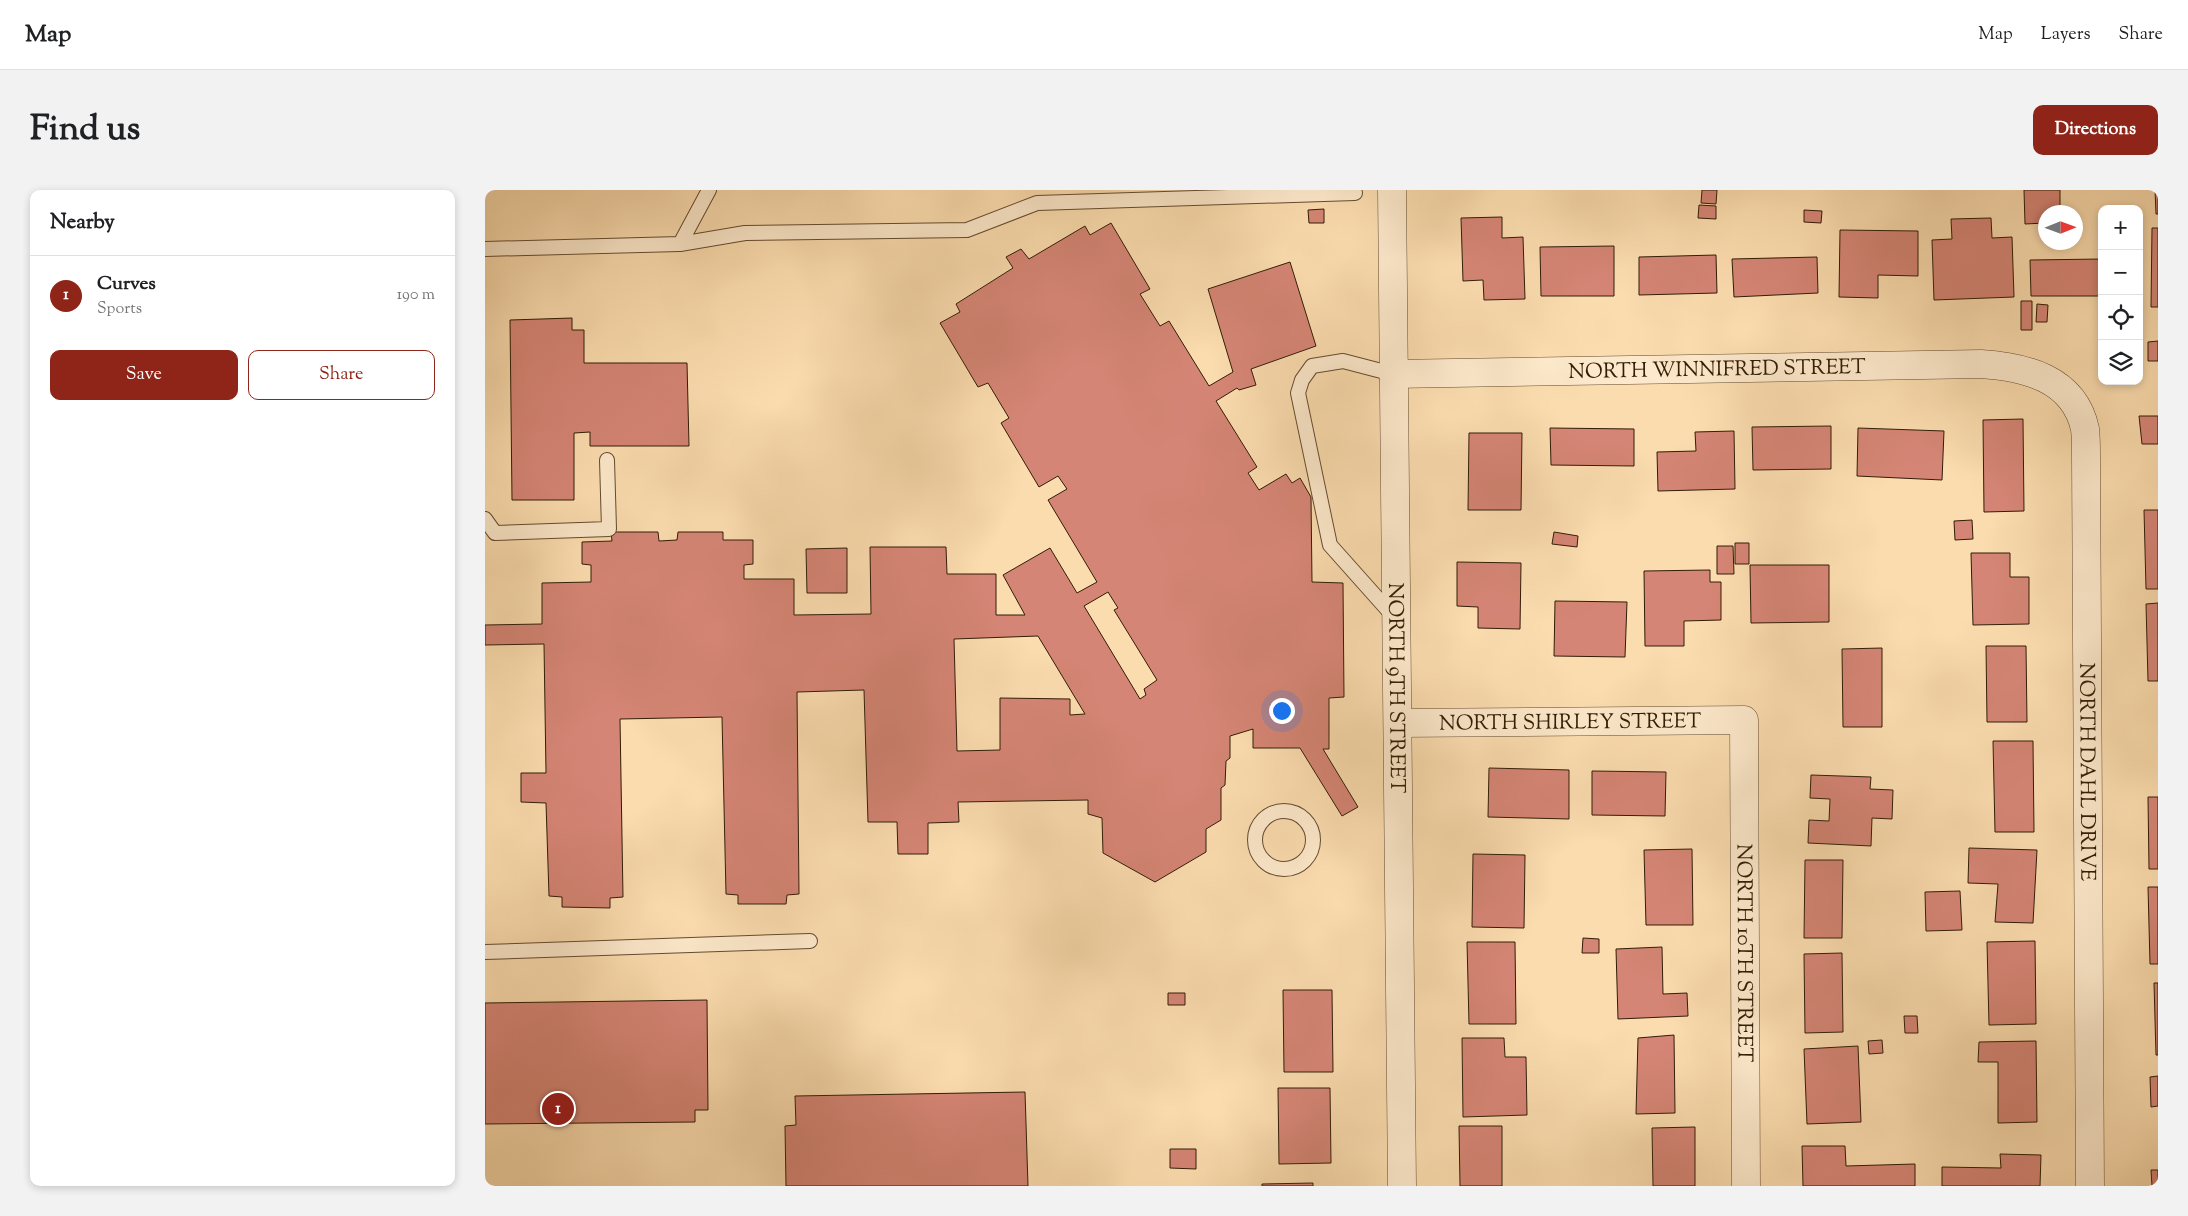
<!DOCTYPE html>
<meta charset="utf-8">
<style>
body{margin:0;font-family:"Sorts Mill Goudy",serif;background:#f2f2f2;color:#202124}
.controls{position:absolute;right:15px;top:15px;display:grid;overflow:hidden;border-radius:10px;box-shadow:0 2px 8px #0003}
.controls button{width:45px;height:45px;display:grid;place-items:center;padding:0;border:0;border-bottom:1px solid #e0e0e0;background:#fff;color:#202124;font:25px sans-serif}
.compass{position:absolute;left:1553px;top:15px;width:45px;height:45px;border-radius:50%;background:#fff;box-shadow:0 2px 8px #0003;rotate:89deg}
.you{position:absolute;left:796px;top:520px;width:18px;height:18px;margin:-12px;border:4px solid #fff;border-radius:50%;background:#1a73e8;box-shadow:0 0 0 8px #1a73e833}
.badge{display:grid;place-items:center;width:32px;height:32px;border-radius:50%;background:#8f2418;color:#fff;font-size:16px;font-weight:700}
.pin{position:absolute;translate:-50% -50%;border:2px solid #fff;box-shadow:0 1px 5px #0006}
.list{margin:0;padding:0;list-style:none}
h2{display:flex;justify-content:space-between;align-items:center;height:65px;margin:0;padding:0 20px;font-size:21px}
h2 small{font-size:16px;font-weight:400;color:#757577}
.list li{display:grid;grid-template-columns:32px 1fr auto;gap:15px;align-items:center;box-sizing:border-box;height:80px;padding:0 20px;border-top:1px solid #e0e0e0}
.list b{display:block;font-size:19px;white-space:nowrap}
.list p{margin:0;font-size:16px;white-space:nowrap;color:#757577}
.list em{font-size:16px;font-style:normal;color:#757577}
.actions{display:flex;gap:10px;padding:15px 20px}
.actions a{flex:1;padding:11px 0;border:1px solid #8f2418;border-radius:10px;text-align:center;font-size:18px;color:#8f2418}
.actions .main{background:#8f2418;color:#fff}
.icon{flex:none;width:28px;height:28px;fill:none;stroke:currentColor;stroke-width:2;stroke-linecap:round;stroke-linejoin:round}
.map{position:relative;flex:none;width:1673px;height:996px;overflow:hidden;border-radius:10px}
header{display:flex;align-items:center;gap:30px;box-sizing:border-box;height:70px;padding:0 25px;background:#fff;border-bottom:1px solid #e0e0e0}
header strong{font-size:24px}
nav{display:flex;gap:28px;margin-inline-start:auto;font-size:18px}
.intro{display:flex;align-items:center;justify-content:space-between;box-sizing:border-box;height:120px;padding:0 30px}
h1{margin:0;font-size:35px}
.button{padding:12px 22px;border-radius:10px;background:#8f2418;color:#fff;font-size:18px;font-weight:700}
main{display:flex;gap:30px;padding:0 30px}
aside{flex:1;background:#fff;border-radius:10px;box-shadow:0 2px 8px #0003}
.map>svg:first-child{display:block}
</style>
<header>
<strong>Map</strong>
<nav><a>Map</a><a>Layers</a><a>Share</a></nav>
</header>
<div class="intro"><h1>Find us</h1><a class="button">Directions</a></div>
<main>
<aside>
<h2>Nearby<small></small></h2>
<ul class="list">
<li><span class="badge">1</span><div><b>Curves</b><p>Sports</p></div><em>190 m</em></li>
</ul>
<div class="actions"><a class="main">Save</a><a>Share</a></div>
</aside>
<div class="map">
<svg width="1673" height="996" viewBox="0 0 1673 996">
<rect width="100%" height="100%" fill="#fbdcae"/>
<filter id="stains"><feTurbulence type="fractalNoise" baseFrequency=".004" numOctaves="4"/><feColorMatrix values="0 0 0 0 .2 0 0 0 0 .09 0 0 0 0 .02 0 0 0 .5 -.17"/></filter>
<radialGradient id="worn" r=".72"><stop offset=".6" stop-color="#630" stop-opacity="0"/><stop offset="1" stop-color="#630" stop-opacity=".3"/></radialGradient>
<path fill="#d58575" stroke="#321c06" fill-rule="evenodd" d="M 1217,0 L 1232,0 L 1231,14 L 1216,13 Z
M 1539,0 L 1575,0 L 1575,22 L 1560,22 L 1560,33 L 1540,34 Z
M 1670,0 L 1673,0 L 1673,24 L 1671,24 Z
M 1214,15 L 1231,16 L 1231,29 L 1213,28 Z
M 839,19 L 839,33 L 824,33 L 823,20 Z
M 1319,20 L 1337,21 L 1336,33 L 1319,32 Z
M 1017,27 L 1017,48 L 1038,47 L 1040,109 L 999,110 L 998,90 L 978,91 L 976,28 Z
M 1506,28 L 1507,48 L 1527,47 L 1529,107 L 1449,110 L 1447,50 L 1467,49 L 1466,29 Z
M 626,33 L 665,99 L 655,104 L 675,136 L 684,131 L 724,196 L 748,182 L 723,99 L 805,72 L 831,156 L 766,179 L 771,195 L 754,200 L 752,198 L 731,211 L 772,277 L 763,283 L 774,300 L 801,284 L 807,293 L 815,288 L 826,307 L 827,392 L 858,393 L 859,507 L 844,508 L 844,559 L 838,559 L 873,617 L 857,626 L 815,558 L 768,558 L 768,539 L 745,546 L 745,568 L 741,571 L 740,595 L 736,598 L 736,630 L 721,639 L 721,662 L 670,692 L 618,663 L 617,628 L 603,624 L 603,610 L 473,612 L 474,632 L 443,633 L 443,664 L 413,664 L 412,632 L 383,632 L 379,500 L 312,502 L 314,704 L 302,705 L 301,714 L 253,714 L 253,705 L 241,704 L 237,527 L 135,529 L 138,707 L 125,708 L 125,718 L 77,717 L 77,707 L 64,706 L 61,613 L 36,612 L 36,583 L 61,583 L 59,454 L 0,455 L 0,435 L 57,434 L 57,393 L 106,392 L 106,375 L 97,374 L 97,352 L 127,351 L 126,342 L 173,342 L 174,351 L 192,350 L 193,342 L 238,342 L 238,350 L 268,350 L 268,374 L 259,375 L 259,389 L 309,389 L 309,425 L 386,424 L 385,357 L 461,357 L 462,384 L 511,384 L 511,425 L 540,425 L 518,385 L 565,358 L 592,403 L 612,392 L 563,310 L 582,299 L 573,286 L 554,297 L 516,233 L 524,228 L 503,193 L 493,197 L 455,133 L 475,122 L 471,114 L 528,78 L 521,67 L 536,59 L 544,69 L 600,36 L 605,45 ZM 623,402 L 633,418 L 629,420 L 672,490 L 659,499 L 661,505 L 655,509 L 599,416 ZM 553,446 L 600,524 L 585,525 L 585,509 L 515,508 L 515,560 L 472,561 L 469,449 Z
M 1667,38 L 1673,38 L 1673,117 L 1666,117 Z
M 1355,40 L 1433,41 L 1433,86 L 1393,85 L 1393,108 L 1354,107 Z
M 1129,56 L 1129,106 L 1056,106 L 1055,57 Z
M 1231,65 L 1232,103 L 1154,105 L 1154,67 Z
M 1332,67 L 1333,103 L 1249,107 L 1247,69 Z
M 1617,69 L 1617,106 L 1546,106 L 1545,70 Z
M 1536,111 L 1547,111 L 1547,140 L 1536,140 Z
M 1552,114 L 1563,115 L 1562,132 L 1551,132 Z
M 87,128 L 87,140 L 99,140 L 99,173 L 202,173 L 204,256 L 105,256 L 105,242 L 89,243 L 89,310 L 27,310 L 25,130 Z
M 1673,151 L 1673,171 L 1663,171 L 1663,152 Z
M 1654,226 L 1673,226 L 1673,254 L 1657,254 Z
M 1538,229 L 1539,321 L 1499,322 L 1498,230 Z
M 1346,236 L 1346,279 L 1268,280 L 1267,237 Z
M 1065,238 L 1149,239 L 1149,276 L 1066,275 Z
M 1373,238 L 1459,241 L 1457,290 L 1372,286 Z
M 1249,241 L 1250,299 L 1173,301 L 1172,262 L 1211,261 L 1210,242 Z
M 984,243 L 1037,243 L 1036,320 L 983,320 Z
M 1659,320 L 1673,320 L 1673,399 L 1661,399 Z
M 1487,330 L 1488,349 L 1470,350 L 1469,331 Z
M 1069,342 L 1093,346 L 1092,357 L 1067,354 Z
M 1250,353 L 1264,353 L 1264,374 L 1250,374 Z
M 1232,356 L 1248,356 L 1249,384 L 1232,384 Z
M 362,358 L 362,403 L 322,403 L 321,359 Z
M 1486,363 L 1525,363 L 1525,387 L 1544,387 L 1544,434 L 1488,435 Z
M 972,372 L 1036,373 L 1035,439 L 993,438 L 993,417 L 972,416 Z
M 1265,375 L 1344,375 L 1344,432 L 1266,433 Z
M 1225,380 L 1225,392 L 1236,392 L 1236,430 L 1199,431 L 1199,456 L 1160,456 L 1159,381 Z
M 1070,411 L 1142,412 L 1140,467 L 1069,466 Z
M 1673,413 L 1673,491 L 1663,491 L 1661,414 Z
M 1501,456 L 1541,456 L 1542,532 L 1502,532 Z
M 1397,458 L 1397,537 L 1358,537 L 1357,459 Z
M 1508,551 L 1548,551 L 1549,642 L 1510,642 Z
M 1004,578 L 1084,580 L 1084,629 L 1003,627 Z
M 1107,581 L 1181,582 L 1180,626 L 1107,625 Z
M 1326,585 L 1386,587 L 1385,599 L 1408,600 L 1407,629 L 1387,628 L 1386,656 L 1323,653 L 1324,630 L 1344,631 L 1345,609 L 1325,608 Z
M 1663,607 L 1673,607 L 1673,679 L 1664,679 Z
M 1484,658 L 1552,660 L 1548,733 L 1510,732 L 1513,694 L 1483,693 Z
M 1207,659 L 1208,735 L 1161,735 L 1159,660 Z
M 988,664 L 1040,665 L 1039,738 L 987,737 Z
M 1320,670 L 1358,670 L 1357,748 L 1319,748 Z
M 1663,697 L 1673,697 L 1673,774 L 1665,774 Z
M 1475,701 L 1477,740 L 1441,741 L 1440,702 Z
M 1098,748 L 1114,749 L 1114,763 L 1097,763 Z
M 1550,751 L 1551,834 L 1504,835 L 1502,752 Z
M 982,752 L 1030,752 L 1031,834 L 984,834 Z
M 1177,757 L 1178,804 L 1202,803 L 1203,826 L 1133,829 L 1131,759 Z
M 1357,763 L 1358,842 L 1320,843 L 1319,764 Z
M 1669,793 L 1673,793 L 1673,865 L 1671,865 Z
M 798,800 L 847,800 L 848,882 L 799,882 Z
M 683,803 L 700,803 L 700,815 L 683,815 Z
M 222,810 L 223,920 L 210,920 L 210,932 L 0,934 L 0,813 Z
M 1419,826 L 1432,826 L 1433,843 L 1420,843 Z
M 1189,845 L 1190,923 L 1151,924 L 1153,848 Z
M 977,848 L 1019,848 L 1020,867 L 1041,867 L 1042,925 L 978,927 Z
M 1397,850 L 1398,863 L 1384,864 L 1383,851 Z
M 1551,851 L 1552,932 L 1513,933 L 1513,872 L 1493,872 L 1494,852 Z
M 1373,856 L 1376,932 L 1322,934 L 1319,859 Z
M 1673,886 L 1673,916 L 1666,917 L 1665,887 Z
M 793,898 L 845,898 L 846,973 L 794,974 Z
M 540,902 L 543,996 L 301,996 L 300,936 L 311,935 L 310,906 Z
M 974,936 L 1017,936 L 1017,996 L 975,996 Z
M 1210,937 L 1210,996 L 1168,996 L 1167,938 Z
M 1317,956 L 1360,956 L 1361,976 L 1430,974 L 1430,996 L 1318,996 Z
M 685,959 L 711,959 L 711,979 L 685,978 Z
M 1515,964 L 1556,965 L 1555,996 L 1457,996 L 1457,977 L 1516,978 Z
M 1666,980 L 1673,980 L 1673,996 L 1667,996 Z
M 828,993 L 828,996 L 777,996 L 777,994 Z"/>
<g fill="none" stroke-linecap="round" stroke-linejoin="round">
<g stroke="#644c30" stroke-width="16">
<path id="lane" d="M 195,54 L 224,0
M 0,59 L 195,54 L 260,43 L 482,40 L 552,13 L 870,3
M 908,184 L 858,171 L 827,176 L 817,190 L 813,203 L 845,355 L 910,428
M 0,329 L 10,343 L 124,339 L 122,270
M770 650a29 29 0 1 1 58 0a29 29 0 1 1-58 0Z
M 0,762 L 325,751"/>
</g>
<g stroke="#644c30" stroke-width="29">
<g id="street">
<path id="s1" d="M 907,0 L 917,996"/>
<path id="s2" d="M 908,184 L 1496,174 C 1540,177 1589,188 1600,239 C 1601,247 1601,258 1601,266 L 1605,996"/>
<path id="s3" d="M 913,533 L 1259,530 L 1261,996"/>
</g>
</g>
<use href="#lane" stroke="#fce8ca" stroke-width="14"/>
<use href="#street" stroke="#fce8ca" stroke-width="28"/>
</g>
<g text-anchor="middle" stroke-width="4" stroke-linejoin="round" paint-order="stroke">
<g font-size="21" fill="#321c06" stroke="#fce8ca">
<text dy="7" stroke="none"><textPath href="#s2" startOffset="324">NORTH WINNIFRED STREET</textPath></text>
<text dy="7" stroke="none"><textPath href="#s1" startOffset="498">NORTH 9TH STREET</textPath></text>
<text dy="7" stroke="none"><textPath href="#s3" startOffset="172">NORTH SHIRLEY STREET</textPath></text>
<text dy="7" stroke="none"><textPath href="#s2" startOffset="1064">NORTH DAHL DRIVE</textPath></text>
<text dy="7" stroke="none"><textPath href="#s3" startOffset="579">NORTH 10TH STREET</textPath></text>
</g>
</g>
<rect width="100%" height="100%" filter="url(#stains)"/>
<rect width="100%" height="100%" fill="url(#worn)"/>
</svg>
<div class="controls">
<button>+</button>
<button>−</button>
<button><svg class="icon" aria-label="locate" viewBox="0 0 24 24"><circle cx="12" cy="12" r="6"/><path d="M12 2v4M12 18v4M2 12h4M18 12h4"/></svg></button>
<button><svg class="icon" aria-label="layers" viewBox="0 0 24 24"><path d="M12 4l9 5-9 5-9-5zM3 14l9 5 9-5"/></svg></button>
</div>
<svg class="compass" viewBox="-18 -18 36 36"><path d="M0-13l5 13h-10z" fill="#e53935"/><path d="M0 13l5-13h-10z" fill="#757577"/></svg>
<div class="you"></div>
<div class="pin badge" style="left:73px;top:919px">1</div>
</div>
</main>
